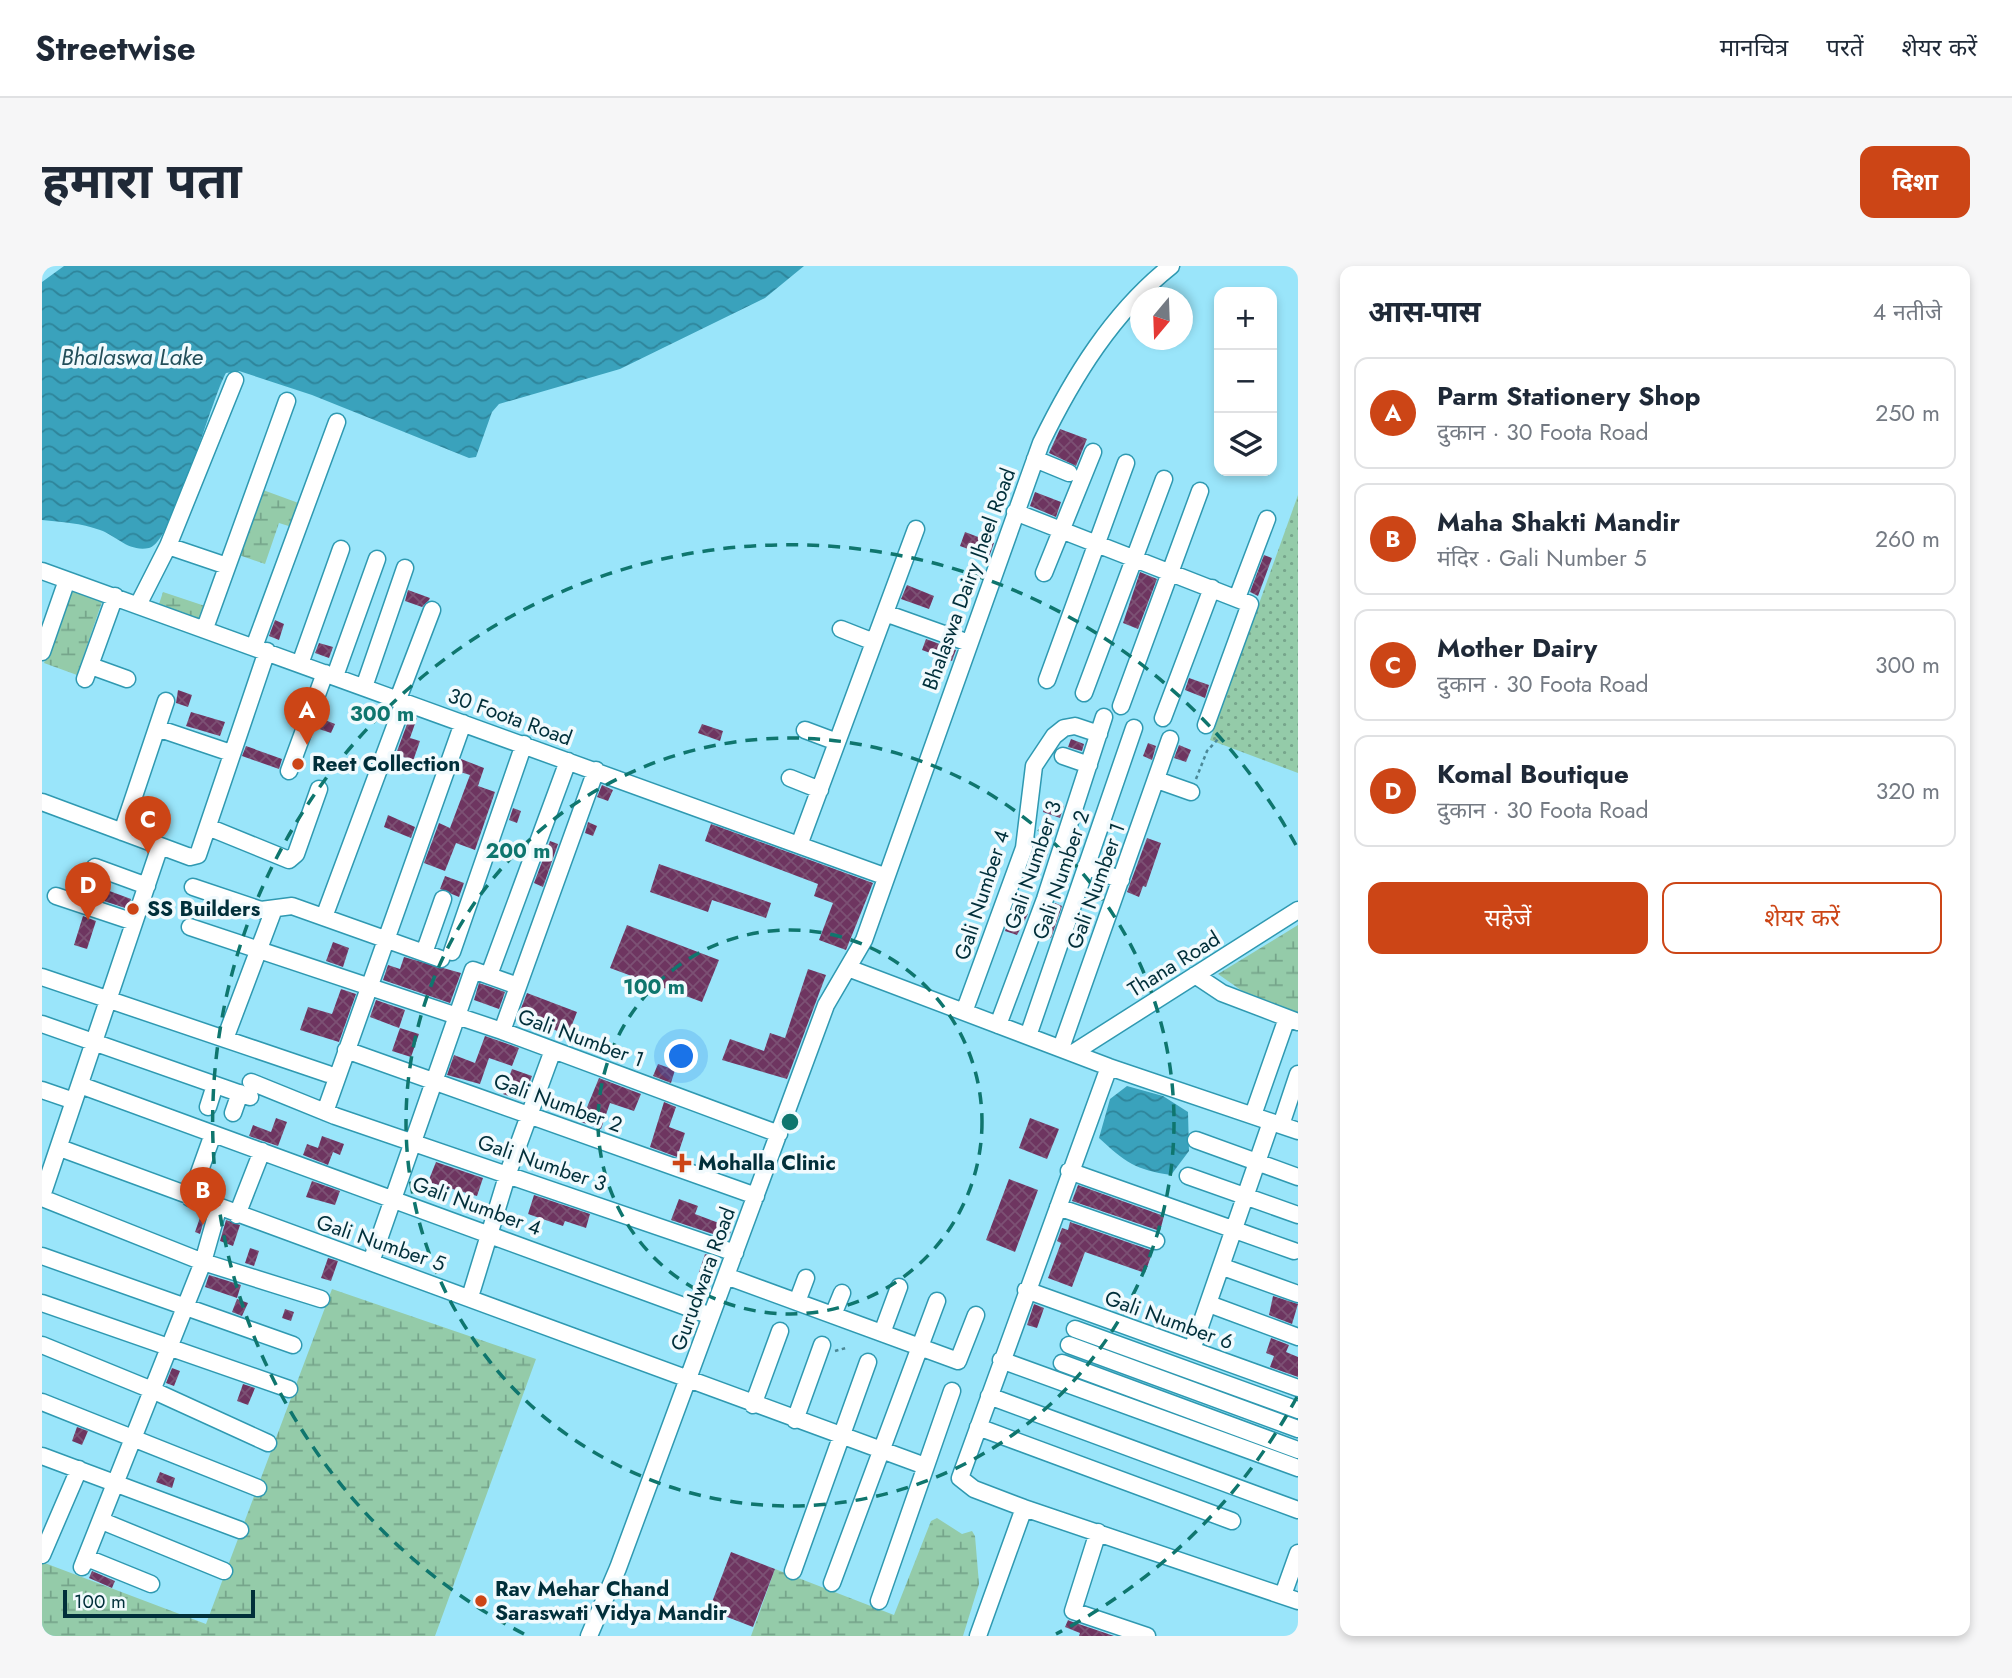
<!DOCTYPE html>
<html lang="hi">
<meta charset="utf-8">
<style>
body{margin:0;font-family:Jost,"Noto Sans Devanagari",sans-serif;background:#f6f6f7;color:#1f2937}
.controls{position:absolute;right:21px;top:21px;display:grid;overflow:hidden;border-radius:14px;box-shadow:0 4px 10px #0003}
.controls button{width:63px;height:63px;display:grid;place-items:center;padding:0;border:0;border-bottom:2px solid #e0e1e3;background:#fff;color:#1f2937;font:35px sans-serif}
.compass{position:absolute;left:1088px;top:21px;width:63px;height:63px;border-radius:50%;background:#fff;box-shadow:0 4px 10px #0003;rotate:199deg}
.scale{position:absolute;left:21px;bottom:18px;width:192px;box-sizing:border-box;padding-left:7px;border:4px solid #012f3a;border-top:0;font-size:19px;line-height:24px;white-space:nowrap;color:#012f3a;-webkit-text-stroke:5px #f1fafd;paint-order:stroke}
.you{position:absolute;left:640px;top:791px;width:24px;height:24px;margin:-18px;border:5px solid #fff;border-radius:50%;background:#1a73e8;box-shadow:0 0 0 10px #1a73e833}
.badge{display:grid;place-items:center;width:46px;height:46px;border-radius:50%;background:#cc4516;color:#fff;font-size:23px;font-weight:700}
.pin{position:absolute;translate:-50% -58px;filter:drop-shadow(0 2px 4px #0008)}
.pin::after{content:'';position:absolute;top:37px;width:24px;height:21px;background:inherit;clip-path:polygon(0 0,100% 0,50% 100%)}
.list{margin:0;padding:0;list-style:none}
h2{display:flex;justify-content:space-between;align-items:center;height:91px;margin:0;padding:0 28px;font-size:30px}
h2 small{font-size:23px;font-weight:400;color:#747a83}
.list li{display:grid;grid-template-columns:46px 1fr auto;gap:21px;align-items:center;box-sizing:border-box;height:112px;margin:0 14px 14px;padding:0 14px;border:2px solid #e0e1e3;border-radius:14px}
.list b{display:block;font-size:26px;white-space:nowrap}
.list p{margin:0;font-size:23px;white-space:nowrap;color:#747a83}
.list em{font-size:23px;font-style:normal;color:#747a83}
.actions{display:flex;gap:14px;padding:21px 28px}
.actions a{flex:1;padding:16px 0;border:2px solid #cc4516;border-radius:14px;text-align:center;font-size:24px;color:#cc4516}
.actions .main{background:#cc4516;color:#fff}
.icon{flex:none;width:38px;height:38px;fill:none;stroke:currentColor;stroke-width:2;stroke-linecap:round;stroke-linejoin:round}
.map{position:relative;flex:none;width:1256px;height:1370px;overflow:hidden;border-radius:14px}
header{display:flex;align-items:center;gap:42px;box-sizing:border-box;height:98px;padding:0 35px;background:#fff;border-bottom:2px solid #e0e1e3}
header strong{font-size:33px}
nav{display:flex;gap:38px;margin-inline-start:auto;font-size:24px}
.intro{display:flex;align-items:center;justify-content:space-between;box-sizing:border-box;height:168px;padding:0 42px}
h1{margin:0;font-size:49px}
.button{padding:18px 32px;border-radius:14px;background:#cc4516;color:#fff;font-size:24px;font-weight:700}
main{display:flex;gap:42px;padding:0 42px}
aside{flex:1;background:#fff;border-radius:14px;box-shadow:0 4px 10px #0003}
.map>svg:first-child{display:block}
</style>
<header>
<strong>Streetwise</strong>
<nav><a>मानचित्र</a><a>परतें</a><a>शेयर करें</a></nav>
</header>
<div class="intro"><h1>हमारा पता</h1><a class="button">दिशा</a></div>
<main>
<div class="map">
<svg width="1256" height="1370" viewBox="0 0 1256 1370">
<defs>
<pattern id="grass-dots" width="8" height="8" patternUnits="userSpaceOnUse" patternTransform="scale(1.75)"><rect width="8" height="8" fill="#94cba9"/><path d="M2 2h.1M6 6h.1" fill="none" stroke="#76a58b" stroke-width="1.8" stroke-linecap="round"/></pattern>
<pattern id="wetland-marsh" width="20" height="14" patternUnits="userSpaceOnUse" patternTransform="scale(1.75)"><rect width="20" height="14" fill="#94cba9"/><path d="M1 5h8M5 5V1M11 12h8M15 12V8" fill="none" stroke="#76a58b"/></pattern>
<pattern id="water-waves" width="16" height="10" patternUnits="userSpaceOnUse" patternTransform="scale(1.75)"><rect width="16" height="10" fill="#3aa2bc"/><path d="M0 5q4-4 8 0t8 0" fill="none" stroke="#2e849a"/></pattern>
<pattern id="building-cross-hatch" width="8" height="8" patternUnits="userSpaceOnUse" patternTransform="scale(1.75)"><rect width="8" height="8" fill="#6e3560"/><path d="M0 0l8 8M0 8l8-8" fill="none" stroke="#7c5174"/></pattern>
</defs>
<rect width="100%" height="100%" fill="#9ae5fa"/>
<path fill="url(#grass-dots)" d="M 1256,229 L 1256,507 L 1168,474 Z"/>
<path fill="url(#wetland-marsh)" d="M 221,224 L 262,239 L 253,262 L 237,257 L 223,298 L 197,289 Z
M 28,321 L 61,333 L 35,409 L 2,397 Z
M 121,326 L 166,341 L 161,354 L 117,338 Z
M 1256,659 L 1256,747 L 1213,734 L 1176,708 Z
M 290,1023 L 494,1093 L 393,1370 L 0,1370 L 0,1296 L 164,1358 Z
M 895,1252 L 920,1268 L 930,1265 L 933,1270 L 937,1318 L 921,1370 L 709,1370 L 733,1303 L 852,1349 L 889,1255 Z"/>
<path fill="url(#water-waves)" d="M 22,0 L 762,0 L 723,32 L 578,103 L 457,138 L 450,146 L 434,191 L 427,192 L 270,129 L 197,105 L 184,107 C 169,133 131,277 107,282 C 86,286 75,270 58,264 C 39,257 20,256 0,254 L 0,16 Z
M 1085,820 L 1121,830 L 1146,846 L 1147,885 L 1129,909 C 1094,904 1083,896 1057,872 L 1068,833 Z"/>
<path fill="url(#building-cross-hatch)" d="M 1018,163 L 1045,173 L 1034,200 L 1007,187 Z
M 993,226 L 1019,236 L 1014,251 L 988,240 Z
M 923,266 L 952,277 L 947,291 L 918,280 Z
M 1222,289 L 1230,292 L 1216,330 L 1208,326 Z
M 1098,306 L 1115,313 L 1096,363 L 1081,357 Z
M 865,319 L 892,330 L 887,343 L 859,333 Z
M 366,324 L 388,332 L 387,334 L 380,341 L 363,335 Z
M 233,354 L 242,358 L 237,374 L 227,370 Z
M 884,373 L 914,384 L 910,395 L 880,384 Z
M 277,377 L 291,381 L 287,392 L 273,387 Z
M 1147,412 L 1167,419 L 1163,432 L 1143,424 Z
M 136,424 L 150,429 L 146,441 L 134,437 Z
M 149,446 L 183,456 L 178,470 L 144,460 Z
M 368,450 L 375,452 L 368,472 L 378,475 L 371,495 L 354,488 Z
M 278,452 L 293,458 L 289,467 L 274,462 Z
M 660,458 L 681,465 L 678,475 L 656,467 Z
M 1029,473 L 1042,478 L 1040,485 L 1026,481 Z
M 1106,477 L 1114,480 L 1110,494 L 1101,490 Z
M 1137,479 L 1149,484 L 1144,496 L 1132,492 Z
M 204,480 L 240,493 L 237,503 L 200,490 Z
M 419,493 L 442,502 L 436,520 L 453,526 L 433,584 L 414,577 L 403,605 L 382,597 L 397,557 L 408,562 L 428,509 L 415,505 Z
M 560,519 L 571,524 L 566,535 L 555,531 Z
M 1005,533 L 1022,540 L 1018,552 L 1001,546 Z
M 471,542 L 479,545 L 475,557 L 467,554 Z
M 346,549 L 373,561 L 369,572 L 342,561 Z
M 546,556 L 555,560 L 551,570 L 543,567 Z
M 669,558 L 831,617 L 804,684 L 777,674 L 791,637 L 772,630 L 776,618 L 663,575 Z
M 1105,572 L 1119,577 L 1104,621 L 1101,620 L 1097,631 L 1085,626 Z
M 508,575 L 516,578 L 501,621 L 492,617 Z
M 996,576 L 1008,580 L 1004,592 L 992,588 Z
M 617,598 L 729,637 L 724,652 L 670,634 L 666,646 L 608,626 Z
M 403,610 L 422,617 L 417,631 L 398,623 Z
M 62,623 L 89,633 L 86,643 L 59,634 Z
M 1013,637 L 1020,640 L 1009,672 L 1001,669 Z
M 971,642 L 986,648 L 975,669 L 963,665 Z
M 41,650 L 54,655 L 45,683 L 32,679 Z
M 585,659 L 677,694 L 660,736 L 568,702 Z
M 291,676 L 307,682 L 301,701 L 284,695 Z
M 362,691 L 419,707 L 408,737 L 341,714 L 346,699 L 358,703 Z
M 766,703 L 784,709 L 745,813 L 680,794 L 688,773 L 722,785 L 728,767 L 743,772 Z
M 437,717 L 463,726 L 457,743 L 432,734 Z
M 299,723 L 314,728 L 297,776 L 258,764 L 266,741 L 290,748 Z
M 485,727 L 535,746 L 526,769 L 476,750 Z
M 334,734 L 363,744 L 357,762 L 328,751 Z
M 358,762 L 377,768 L 369,791 L 350,785 Z
M 443,770 L 477,782 L 470,800 L 447,792 L 438,818 L 405,809 L 412,789 L 433,797 Z
M 616,798 L 633,804 L 629,817 L 611,810 Z
M 470,803 L 490,810 L 481,835 L 461,828 Z
M 557,812 L 599,828 L 592,845 L 568,837 L 559,863 L 539,856 Z
M 622,836 L 634,841 L 627,861 L 643,867 L 635,891 L 608,881 Z
M 234,852 L 245,856 L 236,880 L 207,870 L 211,859 L 229,866 Z
M 988,852 L 1017,863 L 1005,893 L 977,882 Z
M 280,870 L 302,878 L 298,889 L 291,886 L 286,899 L 261,889 L 265,878 L 276,882 Z
M 394,896 L 441,912 L 435,930 L 386,916 Z
M 967,913 L 996,924 L 973,986 L 944,974 Z
M 270,915 L 298,925 L 293,939 L 264,931 Z
M 1036,919 L 1122,950 L 1118,965 L 1030,935 Z
M 492,929 L 548,948 L 544,962 L 523,955 L 521,960 L 486,948 Z
M 637,933 L 656,940 L 653,948 L 690,962 L 686,973 L 629,954 Z
M 160,946 L 164,947 L 158,968 L 153,966 Z
M 184,954 L 198,959 L 191,980 L 178,975 Z
M 1028,956 L 1111,985 L 1103,1007 L 1043,986 L 1030,1021 L 1006,1012 L 1019,977 L 1015,975 L 1020,962 L 1026,964 Z
M 208,982 L 217,985 L 212,1000 L 203,997 Z
M 663,988 L 676,992 L 670,1010 L 657,1006 Z
M 286,992 L 296,995 L 289,1015 L 279,1012 Z
M 167,1009 L 199,1019 L 195,1032 L 163,1021 Z
M 1231,1030 L 1256,1038 L 1250,1058 L 1227,1049 Z
M 195,1033 L 206,1037 L 200,1050 L 190,1046 Z
M 992,1038 L 1002,1042 L 995,1062 L 985,1059 Z
M 243,1043 L 252,1046 L 249,1055 L 240,1052 Z
M 1229,1072 L 1247,1079 L 1244,1086 L 1256,1091 L 1256,1111 L 1228,1101 L 1232,1090 L 1224,1087 Z
M 130,1102 L 138,1105 L 132,1120 L 124,1117 Z
M 201,1118 L 213,1122 L 206,1139 L 195,1135 Z
M 35,1161 L 46,1165 L 40,1179 L 30,1175 Z
M 118,1206 L 133,1212 L 130,1222 L 114,1216 Z
M 689,1286 L 733,1303 L 711,1361 L 667,1344 Z
M 50,1305 L 73,1315 L 70,1322 L 47,1312 Z
M 1026,1354 L 1028,1355 L 1072,1370 L 1037,1370 L 1038,1367 L 1023,1361 Z"/>
<g fill="none" stroke-linecap="round" stroke-linejoin="round">
<g stroke="#2f99b1" stroke-width="19">
<path id="minor" d="M 993,193 L 1027,207
M 973,246 L 1208,338 L 1164,459
M 126,280 L 185,300
M 0,305 L 842,610
M 1002,307 L 1051,186
M 1195,332 L 1225,253
M 96,339 L 126,280 L 193,114
M 843,347 L 927,377
M 163,362 L 245,135
M 799,363 L 832,376
M 212,381 L 295,156
M 0,386 L 25,314
M 258,398 L 299,283
M 49,400 L 85,413
M 293,410 L 335,293
M 43,413 L 73,330
M 1005,414 L 1084,197
M 322,421 L 363,302
M 1042,427 L 1122,213
M 356,433 L 390,344
M 1079,440 L 1158,225
M 1121,452 L 1170,322
M 115,462 L 189,487
M 763,464 L 795,476
M 1021,490 L 1047,499
M 247,505 L 283,407
M 748,512 L 778,524
M 1115,514 L 1149,526
M 0,536 L 148,591 L 156,589 L 225,385
M 166,561 L 247,594 L 254,588 L 277,523
M 80,566 L 124,435
M 757,579 L 874,263
M 1044,600 L 1079,614
M 53,601 L 105,620
M 151,621 L 219,644 L 250,640 L 399,693
M 14,630 L 92,656
M 282,651 L 362,436
M 148,661 L 460,765 L 737,868
M 410,686 L 482,478
M 382,687 L 401,633
M 806,702 L 1067,801 L 1256,865
M 447,709 L 526,495
M 1153,709 L 1180,727 L 1256,756
M 0,711 L 286,808
M 922,746 L 982,582 L 992,500 L 1012,470 L 1022,462 L 1033,460 L 1057,468
M 0,758 L 208,831
M 956,759 L 1003,633 L 1062,451
M 460,765 L 554,504
M 986,770 L 1092,462
M 183,773 L 232,643
M 1019,782 L 1128,473
M 304,784 L 714,930
M 1031,787 L 1256,644
M 1067,801 L 918,1212 L 932,1223 L 982,1242 L 1256,1335
M 209,816 L 293,850 L 693,987
M 38,819 L 669,1050
M 0,824 L 32,835
M 166,841 L 173,819
M 283,846 L 421,457
M 191,847 L 198,827
M 1211,849 L 1245,752
M 1239,859 L 1256,808
M 1154,874 L 1256,911
M 18,882 L 883,1200
M 1027,905 L 1252,985
M 1146,910 L 1256,949
M 0,930 L 118,580
M 0,932 L 161,996 L 279,1033
M 148,932 L 171,868
M 1016,941 L 1114,975
M 195,949 L 220,885
M 0,990 L 251,1079
M 329,996 L 431,704 L 476,720
M 1181,1001 L 1256,1028
M 684,1010 L 916,1095 L 934,1049
M 984,1024 L 1256,1122
M 428,1031 L 466,907 L 511,784
M 755,1036 L 764,1012
M 0,1037 L 247,1123
M 1167,1038 L 1256,1071
M 791,1049 L 800,1027
M 1033,1063 L 1256,1144
M 840,1067 L 857,1021
M 1152,1078 L 1229,856
M 0,1079 L 110,1124 L 226,1177
M 1027,1079 L 1256,1163
M 959,1094 L 1256,1202
M 1020,1097 L 1256,1184
M 947,1130 L 1256,1244
M 0,1136 L 216,1222
M 711,1139 L 738,1065
M 753,1154 L 780,1079
M 936,1161 L 1190,1255
M 0,1190 L 198,1264
M 60,1255 L 182,1305
M 1056,1266 L 1031,1345 L 1105,1370
M 0,1289 L 37,1203
M 45,1292 L 109,1318
M 40,1301 L 161,996 L 176,943
M 751,1305 L 826,1096
M 790,1317 L 895,1035
M 1241,1329 L 1256,1287
M 837,1335 L 910,1125
M 547,1370 L 576,1302 L 784,739 L 822,674 L 999,177 C 1031,111 1071,46 1129,0
M 936,1370 L 982,1242"/>
</g>
<path stroke="#4b8897" stroke-width="2.5" stroke-dasharray="3.5 3.5" stroke-linecap="butt" d="M 1154,513 L 1165,485 L 1178,471
M 1061,1037 L 1075,1036
M 793,1085 L 804,1082"/>
<use href="#minor" stroke="#fff" stroke-width="16"/>
</g>
<g fill="none" stroke="#0f766e" stroke-width="3.5" stroke-dasharray="12 9">
<circle cx="748" cy="856" r="192"/>
<circle cx="748" cy="856" r="384"/>
<path d="M1255 1131A577 577 0 0 1 1014 1368M482 1368A577 577 0 1 1 1255 581"/>
</g>
<g fill="#cc4516" stroke="#f1fafd" stroke-width="2.5">
<circle cx="256" cy="498" r="7"/>
<circle cx="91" cy="643" r="7"/>
<path d="M636.5 886.5h7v7h7v7h-7v7h-7v-7h-7v-7h7z"/>
<circle cx="439" cy="1335" r="7"/>
</g>
<g text-anchor="middle" stroke-width="7" stroke-linejoin="round" paint-order="stroke">
<g font-size="21" fill="#012f3a" stroke="#f1fafd">
<text transform="translate(927 313) rotate(-70)" y="7">Bhalaswa Dairy Jheel Road</text>
<text transform="translate(468 451) rotate(20)" y="7">30 Foota Road</text>
<text transform="translate(991 599) rotate(-71)" y="7">Gali Number 3</text>
<text transform="translate(1019 609) rotate(-71)" y="7">Gali Number 2</text>
<text transform="translate(1054 620) rotate(-70)" y="7">Gali Number 1</text>
<text transform="translate(940 629) rotate(-72)" y="7">Gali Number 4</text>
<text transform="translate(1132 698) rotate(-32)" y="7">Thana Road</text>
<text transform="translate(539 772) rotate(20)" y="7">Gali Number 1</text>
<text transform="translate(516 837) rotate(20)" y="7">Gali Number 2</text>
<text transform="translate(500 897) rotate(19)" y="7">Gali Number 3</text>
<text transform="translate(435 940) rotate(20)" y="7">Gali Number 4</text>
<text transform="translate(339 977) rotate(19)" y="7">Gali Number 5</text>
<text transform="translate(661 1013) rotate(-70)" y="7">Gurudwara Road</text>
<text transform="translate(1127 1054) rotate(20)" y="7">Gali Number 6</text>
</g>
<g font-size="21" font-weight="bold" fill="#012f3a" stroke="#f1fafd" text-anchor="start">
<text x="270" y="505">Reet Collection</text>
<text x="105" y="650">SS Builders</text>
<text x="656" y="904">Mohalla Clinic</text>
<text x="453" y="1330">Rav Mehar Chand<tspan x="453" dy="24">Saraswati Vidya Mandir</tspan></text>
</g>
<g font-size="23" font-style="italic" fill="#234f5a" stroke="#f1fafd">
<text x="90" y="99">Bhalaswa Lake</text>
</g>
</g>
<circle cx="748" cy="856" r="10" fill="#0f766e" stroke="#f1fafd" stroke-width="3.5"/>
<g font-size="21" text-anchor="middle" font-weight="bold" fill="#0f766e" stroke="#f1fafd" stroke-width="7" stroke-linejoin="round" paint-order="stroke">
<text x="340" y="455">300 m</text>
<text x="476" y="592">200 m</text>
<text x="612" y="728">100 m</text>
</g>
</svg>
<div class="controls">
<button>+</button>
<button>−</button>
<button><svg class="icon" aria-label="layers" viewBox="0 0 24 24"><path d="M12 4l9 5-9 5-9-5zM3 14l9 5 9-5"/></svg></button>
</div>
<svg class="compass" viewBox="-18 -18 36 36"><path d="M0-13l5 13h-10z" fill="#e53935"/><path d="M0 13l5-13h-10z" fill="#747a83"/></svg>
<div class="scale">100 m</div>
<div class="you"></div>
<div class="pin badge" style="left:265px;top:479px">A</div>
<div class="pin badge" style="left:161px;top:959px">B</div>
<div class="pin badge" style="left:106px;top:588px">C</div>
<div class="pin badge" style="left:46px;top:654px">D</div>
</div>
<aside>
<h2>आस-पास<small>4 नतीजे</small></h2>
<ul class="list">
<li><span class="badge">A</span><div><b>Parm Stationery Shop</b><p>दुकान · 30 Foota Road</p></div><em>250 m</em></li>
<li><span class="badge">B</span><div><b>Maha Shakti Mandir</b><p>मंदिर · Gali Number 5</p></div><em>260 m</em></li>
<li><span class="badge">C</span><div><b>Mother Dairy</b><p>दुकान · 30 Foota Road</p></div><em>300 m</em></li>
<li><span class="badge">D</span><div><b>Komal Boutique</b><p>दुकान · 30 Foota Road</p></div><em>320 m</em></li>
</ul>
<div class="actions"><a class="main">सहेजें</a><a>शेयर करें</a></div>
</aside>
</main>
